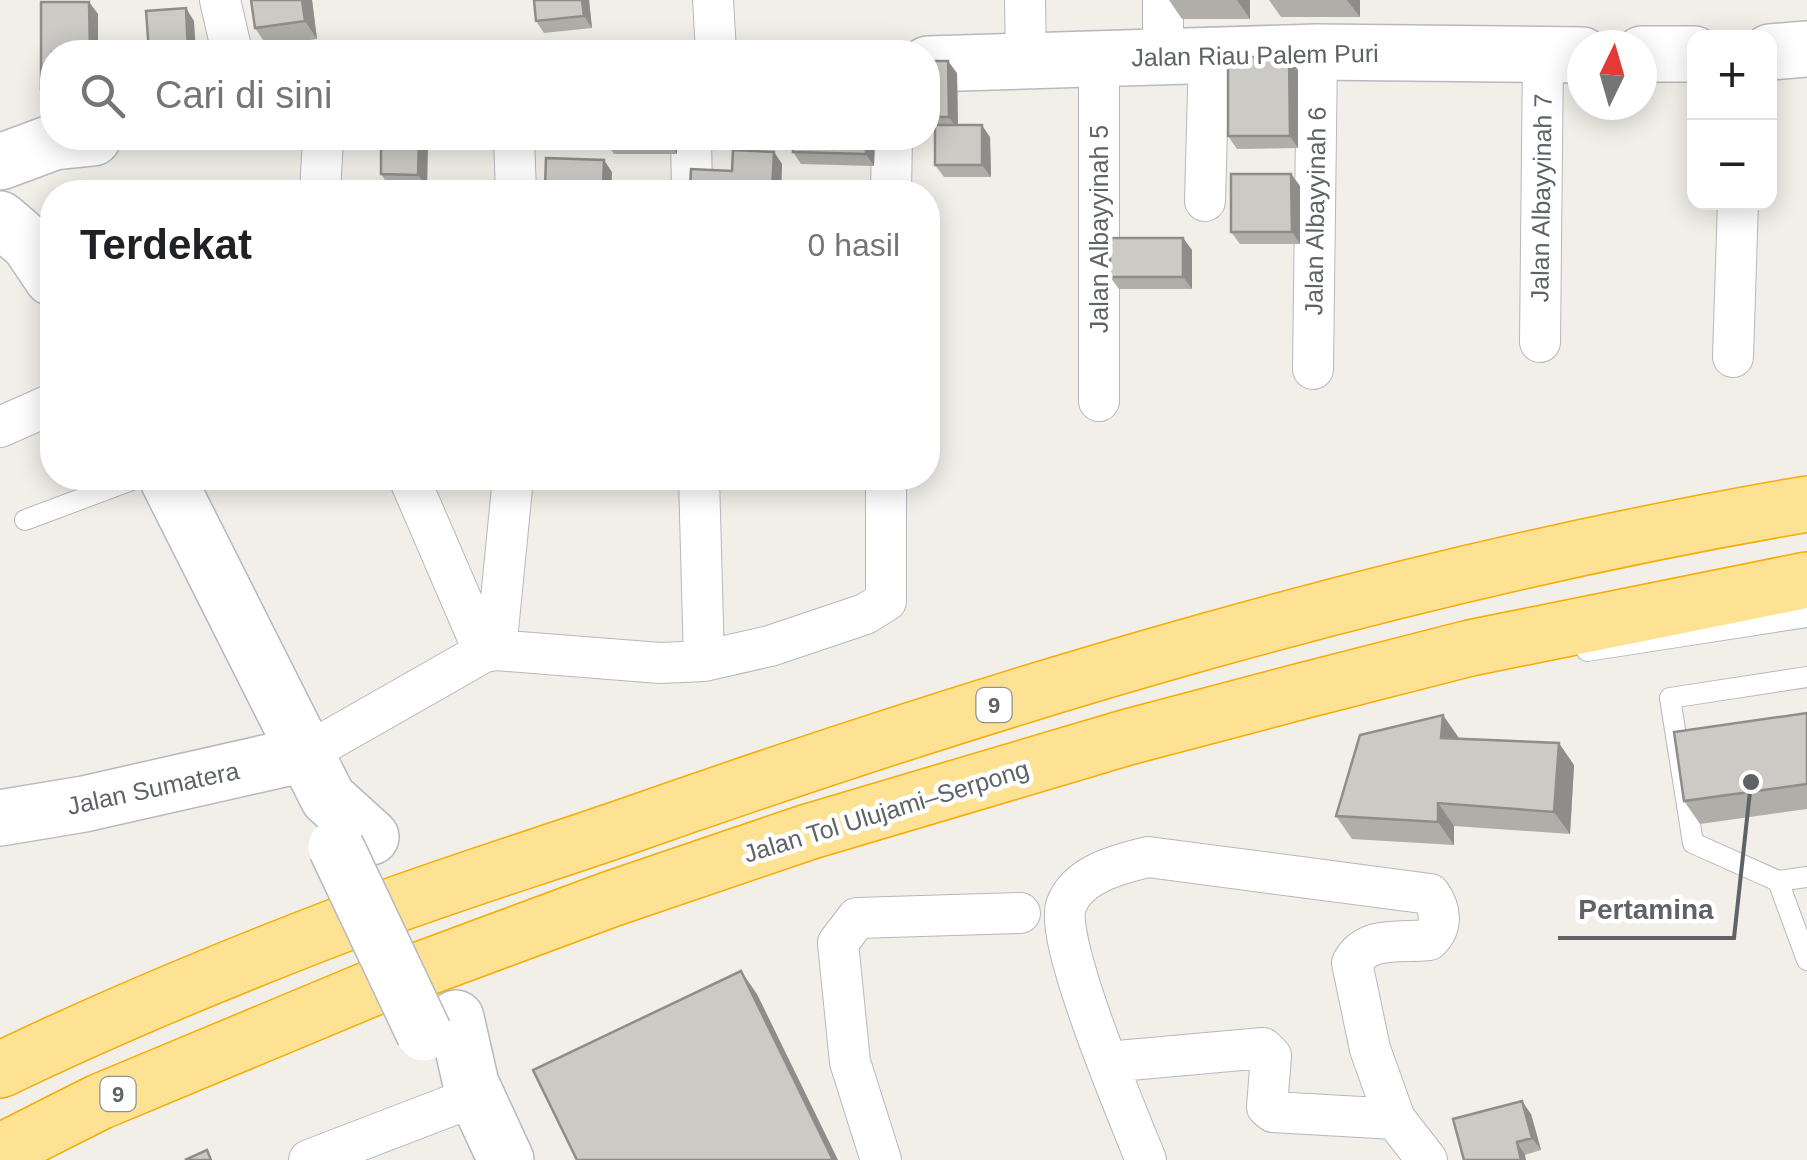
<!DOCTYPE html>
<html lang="id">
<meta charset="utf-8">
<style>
body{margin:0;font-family:Arial,sans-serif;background:#f6f6f6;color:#202124}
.controls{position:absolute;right:30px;top:30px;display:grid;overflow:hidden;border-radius:20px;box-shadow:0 5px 25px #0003}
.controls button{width:90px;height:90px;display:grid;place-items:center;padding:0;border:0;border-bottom:2px solid #e0e0e0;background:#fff;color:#202124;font:50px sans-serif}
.compass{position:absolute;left:1567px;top:30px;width:90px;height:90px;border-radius:50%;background:#fff;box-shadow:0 5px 25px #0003;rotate:5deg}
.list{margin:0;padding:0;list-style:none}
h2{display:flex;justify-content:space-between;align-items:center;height:130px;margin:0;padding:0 40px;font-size:42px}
h2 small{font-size:32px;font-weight:400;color:#757577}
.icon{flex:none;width:55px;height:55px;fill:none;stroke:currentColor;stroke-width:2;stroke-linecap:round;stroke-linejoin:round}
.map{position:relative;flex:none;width:1807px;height:1160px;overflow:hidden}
.search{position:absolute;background:#fff;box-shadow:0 5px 25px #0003;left:40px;top:40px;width:900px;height:110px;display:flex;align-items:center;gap:25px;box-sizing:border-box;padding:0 35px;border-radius:40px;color:#757577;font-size:38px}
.panel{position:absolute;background:#fff;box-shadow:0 5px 25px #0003;left:40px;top:180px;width:900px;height:310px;border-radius:40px}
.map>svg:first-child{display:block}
</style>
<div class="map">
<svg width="1807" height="1160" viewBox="0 0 1807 1160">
<rect width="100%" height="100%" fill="#f1efe8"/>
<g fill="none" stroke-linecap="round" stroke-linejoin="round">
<g stroke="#b5b8bc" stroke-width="22">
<path id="lane" d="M 25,520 L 137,478
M 1587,651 L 1807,617
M 1807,677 L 1670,698 L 1693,843 L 1778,881 L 1807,877
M 1778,881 L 1807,960"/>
</g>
<g stroke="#b5b8bc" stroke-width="42">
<path id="street" d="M 220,0 L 232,52
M 713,0 L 716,52
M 1025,0 L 1026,60
M 1163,0 L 1163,54
M 1099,57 L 1099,401
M 514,138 L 516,192
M 691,138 L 692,192
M 320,192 L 323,138
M 891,192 L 892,138
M 1205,201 L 1209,54
M 1540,342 L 1543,55
M 1733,357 L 1738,202
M 1313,369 L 1317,52
M 0,427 L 52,404
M 409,478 L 484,652
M 699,478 L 704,661
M 496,650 L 513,478
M 305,754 L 484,652 L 496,650 L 660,663 L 704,661 L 770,646 L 865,614 L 886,601 L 886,478
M 1107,1062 L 1263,1048 L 1271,1056 L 1267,1107 L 1273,1112 L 1395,1119
M 309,1160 L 476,1096
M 881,1160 L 850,1062 L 838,943 L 857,918 L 1020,913
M 1146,1160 C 1129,1118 1054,940 1066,906 C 1077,874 1119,864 1148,857 L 1430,894 C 1441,909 1443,926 1429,940 C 1401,943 1367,935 1352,963 L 1370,1049 L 1395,1119 L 1427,1160"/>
</g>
<g stroke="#b6babf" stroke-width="58">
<path id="secondary" d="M 1770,52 L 1807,49
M 1642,54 L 1694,54
M 928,64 L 1317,52 L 1582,55
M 0,162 L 54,142 L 93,138
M 0,219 L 29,244 L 52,278
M 167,478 L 328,798 L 371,837
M 0,818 L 84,804 L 305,754
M 456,1018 L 471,1084 L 506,1160"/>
</g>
<g stroke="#f9ab00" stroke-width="58">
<path id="highway" d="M 0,1070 C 114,1015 233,966 351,921 C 440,887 532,859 622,828 C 1008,692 1403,573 1807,504
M 0,1152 L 99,1102 L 382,984 L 611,899 L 808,832 L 1128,737 L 1302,691 L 1470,648 L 1807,580"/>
</g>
<use href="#lane" stroke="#fff" stroke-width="20"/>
<use href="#street" stroke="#fff" stroke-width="40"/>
<use href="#secondary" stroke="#fff" stroke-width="55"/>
<use href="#highway" stroke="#fde293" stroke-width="55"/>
<g stroke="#b6babf" stroke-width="58" stroke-linecap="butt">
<path id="secondary-bridge" d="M 336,847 L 424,1033"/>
</g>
<use href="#secondary-bridge" stroke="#fff" stroke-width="55"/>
</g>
<path fill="#afaea9" d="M 312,0 L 317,39 L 267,46 L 255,28 Z
M 589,0 L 592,28 L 544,33 L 536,21 Z
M 1169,0 L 1250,0 L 1250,19 L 1182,19 Z
M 1269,0 L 1360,0 L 1360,17 L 1281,17 Z
M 41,2 L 89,2 L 98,14 L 98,52 L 52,52 L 52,101 L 50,101 L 41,89 Z
M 928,61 L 957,73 L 958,125 L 990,137 L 991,177 L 944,177 L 935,165 L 935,130 L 928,130 Z
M 1298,70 L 1298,148 L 1237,149 L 1228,136 Z
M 381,138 L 428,138 L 427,187 L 389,186 L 381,174 Z
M 677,138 L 677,154 L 614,154 L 606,142 Z
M 875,138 L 874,166 L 801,164 L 793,152 Z
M 774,152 L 782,164 L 781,192 L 693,192 L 690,189 Z
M 612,172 L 611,192 L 549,192 L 545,187 Z
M 1291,174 L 1300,186 L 1300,244 L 1240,244 L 1231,232 Z
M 1183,238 L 1192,250 L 1192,289 L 1119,289 L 1110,277 Z
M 1807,713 L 1807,809 L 1700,824 L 1684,801 Z
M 1458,739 L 1574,765 L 1570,834 L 1454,826 L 1454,845 L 1352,839 L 1336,816 Z
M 1531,1114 L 1541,1150 L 1525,1155 L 1464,1160 Z"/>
<path fill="#8f8d8a" d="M 302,0 L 312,0 L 317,39 L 305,21 Z
M 582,0 L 589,0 L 592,28 L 584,16 Z
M 1237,0 L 1250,0 L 1250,19 Z
M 1347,0 L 1360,0 L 1360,17 Z
M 89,2 L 98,14 L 98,52 L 90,52 Z
M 186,8 L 194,21 L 196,52 L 188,52 Z
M 1289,57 L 1298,70 L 1298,148 L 1290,136 Z
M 948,61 L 957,73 L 958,130 L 949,117 Z
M 982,125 L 990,137 L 991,177 L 982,165 Z
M 419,138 L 428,138 L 427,187 L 418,175 Z
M 669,138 L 677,138 L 677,154 L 669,142 Z
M 866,138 L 875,138 L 874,166 L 866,154 Z
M 774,152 L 782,164 L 781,192 L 772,192 Z
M 604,160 L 612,172 L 611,192 L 605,192 L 603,189 Z
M 1291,174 L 1300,186 L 1300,244 L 1292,232 Z
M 1183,238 L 1192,250 L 1192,289 L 1183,277 Z
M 1443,715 L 1459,738 L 1441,738 Z
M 1559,743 L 1574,765 L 1570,834 L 1554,812 Z
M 1438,803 L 1454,826 L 1454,845 L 1438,822 Z
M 741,971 L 757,994 L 838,1160 L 833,1160 Z
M 1522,1101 L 1531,1114 L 1541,1150 L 1532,1138 Z
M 1517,1142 L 1525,1155 L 1526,1160 L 1521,1160 Z"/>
<path fill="#cccac5" stroke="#8f8d8a" stroke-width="2.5" d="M 251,0 L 302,0 L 305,21 L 255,28 Z
M 534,0 L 582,0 L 584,16 L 536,21 Z
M 41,2 L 89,2 L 90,52 L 52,52 L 52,89 L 41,89 Z
M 186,8 L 188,52 L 149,52 L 146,11 Z
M 1228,57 L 1289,57 L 1290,136 L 1228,136 Z
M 928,61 L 948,61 L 949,117 L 928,117 Z
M 935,125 L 982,125 L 982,165 L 935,165 Z
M 381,138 L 419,138 L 418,175 L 381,174 Z
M 606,138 L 669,138 L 669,142 L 606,142 Z
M 793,138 L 866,138 L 866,154 L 793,152 Z
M 733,150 L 774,152 L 772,192 L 690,189 L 691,169 L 732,171 Z
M 546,158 L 604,160 L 603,189 L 545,187 Z
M 1231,174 L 1291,174 L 1292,232 L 1231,232 Z
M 1110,238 L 1183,238 L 1183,277 L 1110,277 Z
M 1807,713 L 1807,784 L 1684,801 L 1674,732 Z
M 1443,715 L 1441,738 L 1559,743 L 1554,812 L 1438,803 L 1438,822 L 1336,816 L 1360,735 Z
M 741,971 L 833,1160 L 577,1160 L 533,1070 Z
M 1522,1101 L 1532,1138 L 1517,1142 L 1521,1160 L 1464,1160 L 1453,1119 Z
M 207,1150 L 211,1160 L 185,1160 Z"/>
<g text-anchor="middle" stroke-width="9" stroke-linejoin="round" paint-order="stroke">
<g fill="#fff" stroke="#8f9295" stroke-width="2.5">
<rect x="976.5" y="688" width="35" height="34" rx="8"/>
<rect x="100.5" y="1077" width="35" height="34" rx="8"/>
</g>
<g font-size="22" font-weight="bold" fill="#5f6368">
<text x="994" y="713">9</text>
<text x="118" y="1102">9</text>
</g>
<g font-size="25" fill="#5f6368" stroke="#fff">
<text transform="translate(1255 55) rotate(-1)" y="9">Jalan Riau Palem Puri</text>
<text transform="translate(1541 198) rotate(-89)" y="9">Jalan Albayyinah 7</text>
<text transform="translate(1315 211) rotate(-89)" y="9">Jalan Albayyinah 6</text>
<text transform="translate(1099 229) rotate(-90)" y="9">Jalan Albayyinah 5</text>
<text transform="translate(153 788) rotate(-12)" y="9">Jalan Sumatera</text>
<text transform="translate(886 811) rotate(-17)" y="9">Jalan Tol Ulujami–Serpong</text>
</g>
</g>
<path fill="none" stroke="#5f6368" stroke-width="4" d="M1751 782L1734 938H1558"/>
<circle fill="#5f6368" stroke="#fff" stroke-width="4" cx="1751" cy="782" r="10"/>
<g font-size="28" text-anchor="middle" font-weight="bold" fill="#5f6368" stroke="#fff" stroke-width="9" stroke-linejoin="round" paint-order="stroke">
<text x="1646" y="919">Pertamina</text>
</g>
</svg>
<div class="controls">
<button>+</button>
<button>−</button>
</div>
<svg class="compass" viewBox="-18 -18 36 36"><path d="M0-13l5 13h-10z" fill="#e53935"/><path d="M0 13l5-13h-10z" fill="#757577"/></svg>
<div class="search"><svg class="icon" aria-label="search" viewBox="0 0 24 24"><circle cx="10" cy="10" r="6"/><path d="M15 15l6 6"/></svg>Cari di sini</div>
<section class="panel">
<h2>Terdekat<small>0 hasil</small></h2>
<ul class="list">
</ul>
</section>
</div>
